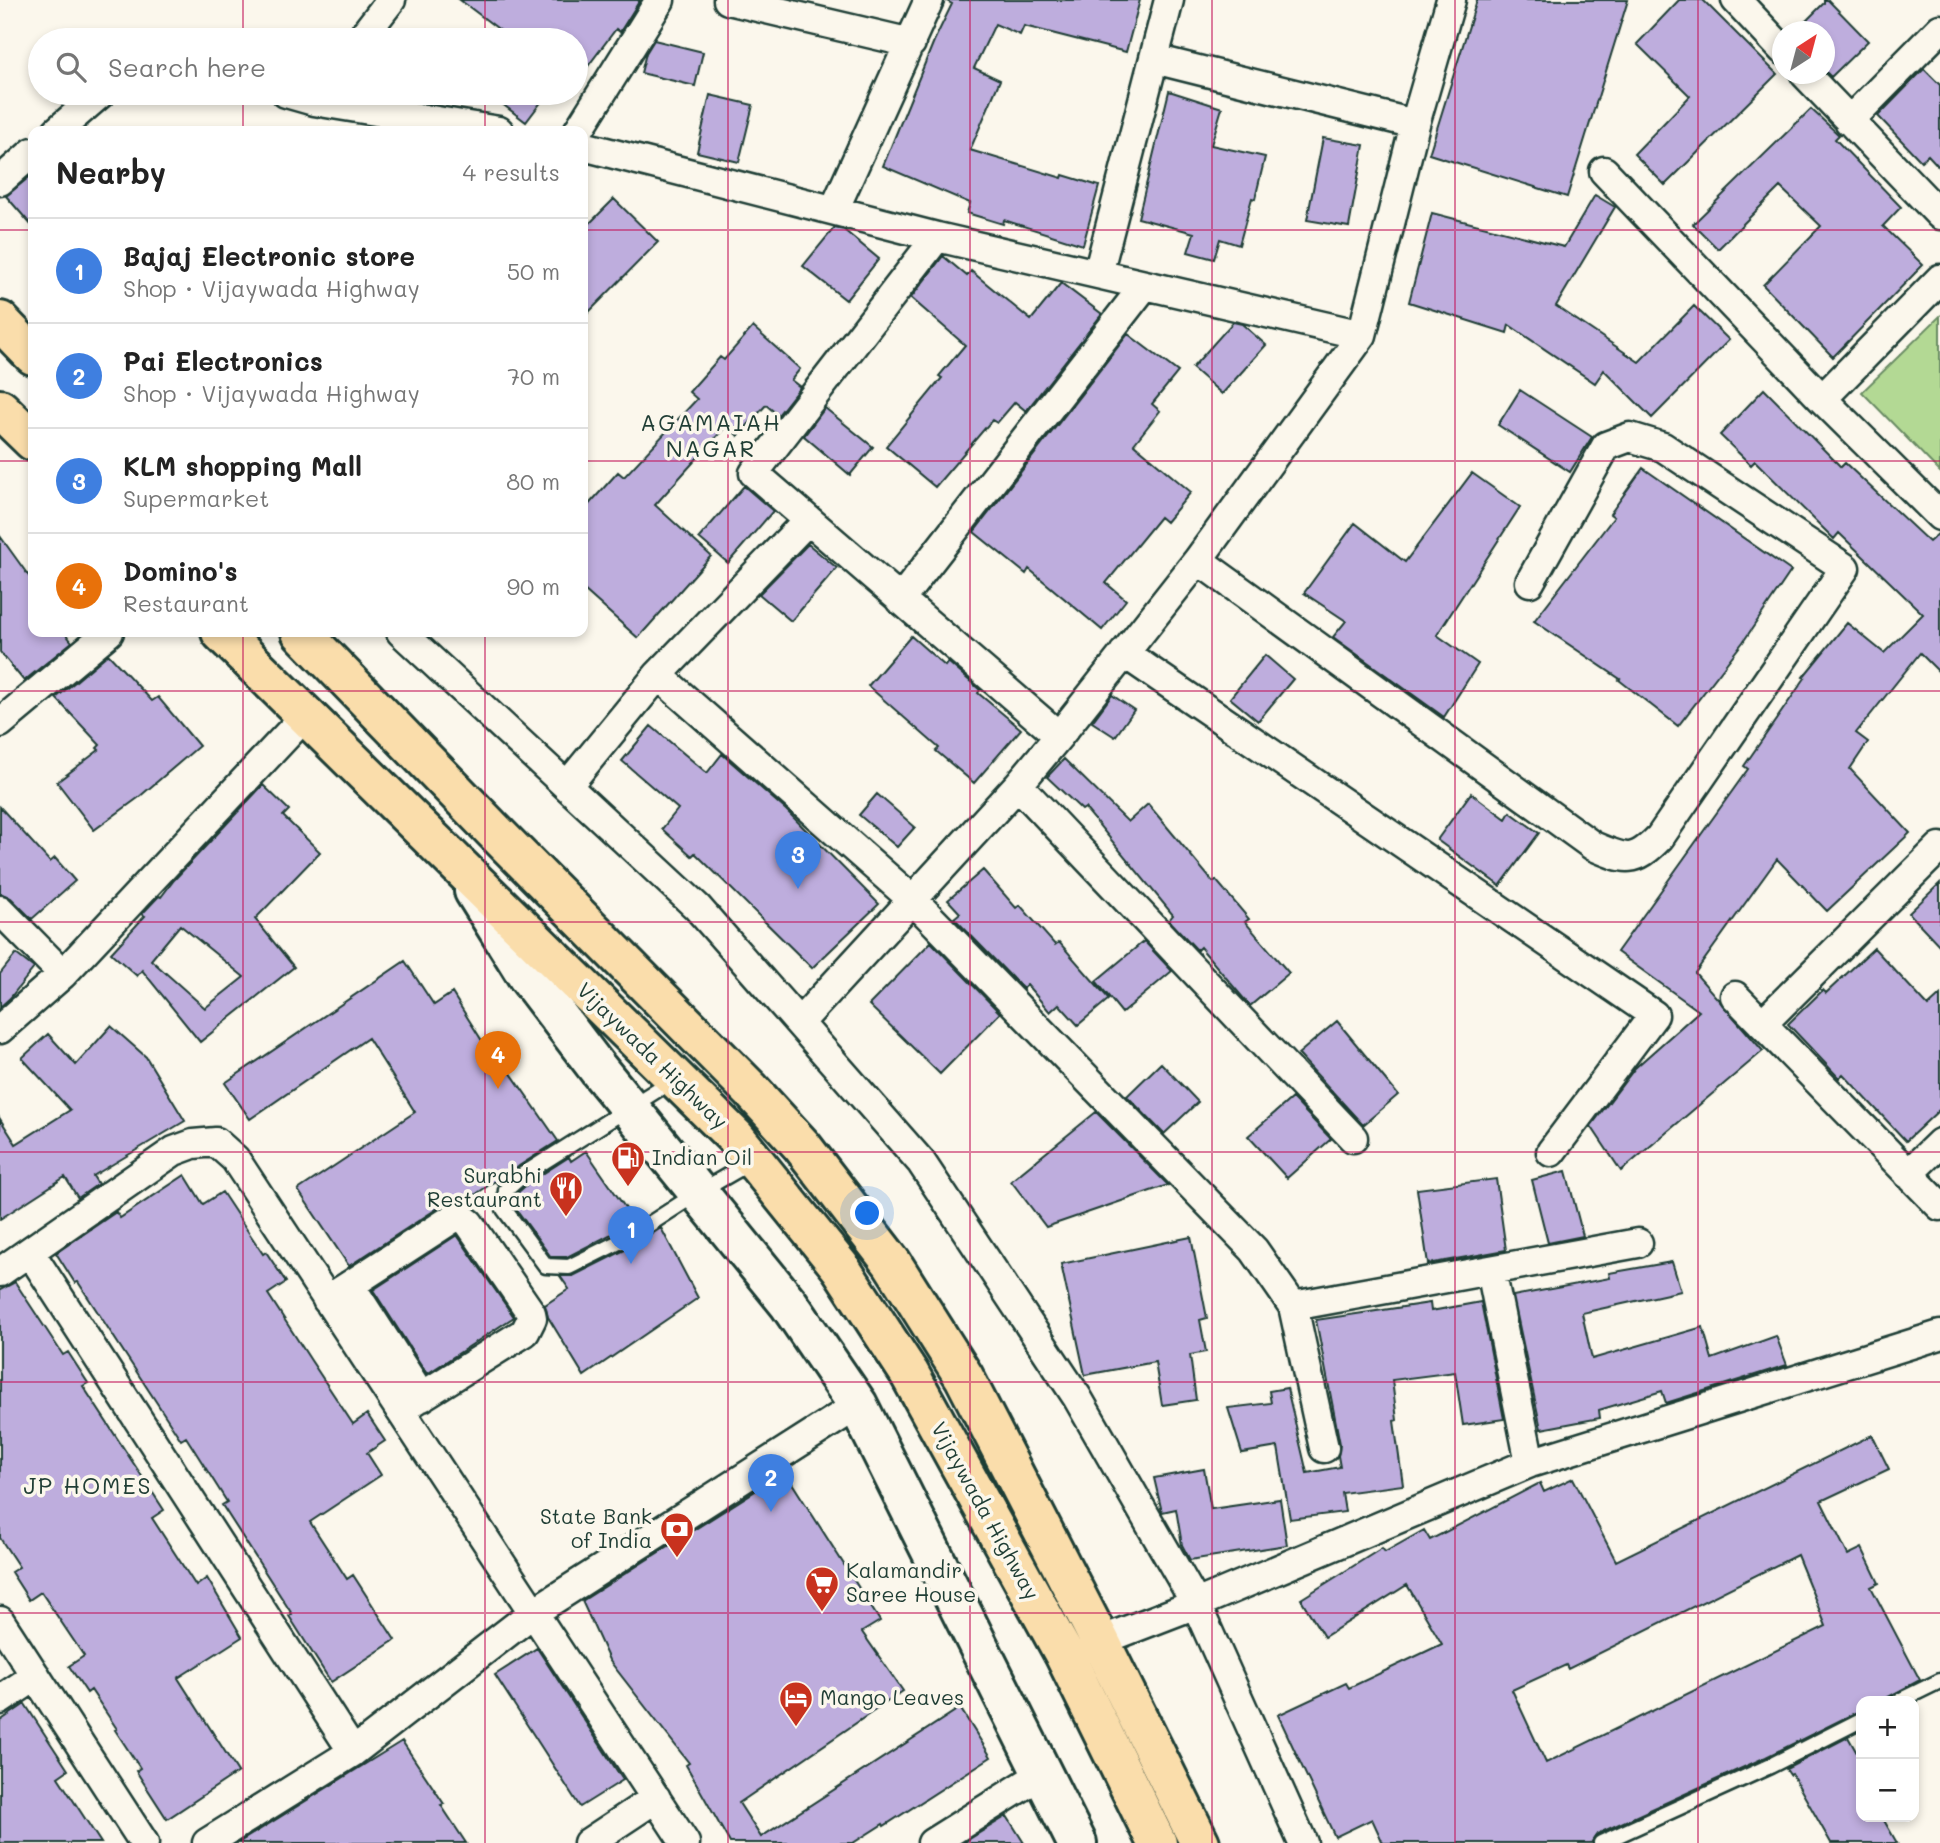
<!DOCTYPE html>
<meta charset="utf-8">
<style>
body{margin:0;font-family:Mali,sans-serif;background:#f2f2f2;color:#222}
.controls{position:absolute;right:21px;bottom:21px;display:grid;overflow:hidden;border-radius:14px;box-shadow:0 4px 10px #0003}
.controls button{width:63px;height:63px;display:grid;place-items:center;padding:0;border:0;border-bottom:2px solid #e0e0e0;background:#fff;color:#222;font:35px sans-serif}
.compass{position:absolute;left:1772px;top:21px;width:63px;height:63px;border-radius:50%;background:#fff;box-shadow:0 4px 10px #0003;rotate:36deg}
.you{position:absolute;left:868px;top:1214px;width:24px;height:24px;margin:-18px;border:5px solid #fff;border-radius:50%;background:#1a73e8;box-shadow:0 0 0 10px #1a73e833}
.badge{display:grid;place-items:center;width:46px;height:46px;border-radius:50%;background:#0b8043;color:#fff;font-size:23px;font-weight:700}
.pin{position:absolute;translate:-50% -58px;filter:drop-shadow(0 2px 4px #0008)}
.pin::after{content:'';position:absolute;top:37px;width:24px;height:21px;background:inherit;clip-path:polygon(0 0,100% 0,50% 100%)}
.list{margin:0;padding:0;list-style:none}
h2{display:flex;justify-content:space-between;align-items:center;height:91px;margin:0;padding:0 28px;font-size:30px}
h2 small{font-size:23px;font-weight:400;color:#767676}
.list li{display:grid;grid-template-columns:46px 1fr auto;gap:21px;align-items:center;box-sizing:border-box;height:105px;padding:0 28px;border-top:2px solid #e0e0e0}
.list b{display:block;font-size:26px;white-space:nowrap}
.list p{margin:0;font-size:23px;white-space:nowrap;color:#767676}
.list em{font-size:23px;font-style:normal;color:#767676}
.icon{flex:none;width:38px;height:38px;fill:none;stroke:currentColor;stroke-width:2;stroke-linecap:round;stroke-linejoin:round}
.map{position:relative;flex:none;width:1940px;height:1843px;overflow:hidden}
.search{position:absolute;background:#fff;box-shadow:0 4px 10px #0003;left:28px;top:28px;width:560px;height:77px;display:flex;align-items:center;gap:18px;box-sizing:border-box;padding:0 24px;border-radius:38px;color:#767676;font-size:26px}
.panel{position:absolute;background:#fff;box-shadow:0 4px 10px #0003;left:28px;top:126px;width:560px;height:511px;border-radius:14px}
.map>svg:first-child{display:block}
</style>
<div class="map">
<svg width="1940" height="1843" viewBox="0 0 1940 1843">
<rect width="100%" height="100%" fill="#fbf7ec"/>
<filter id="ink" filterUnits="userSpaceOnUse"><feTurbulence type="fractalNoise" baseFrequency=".0143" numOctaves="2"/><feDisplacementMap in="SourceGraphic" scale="14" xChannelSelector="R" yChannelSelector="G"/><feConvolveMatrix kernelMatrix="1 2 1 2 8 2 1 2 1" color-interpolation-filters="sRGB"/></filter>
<g filter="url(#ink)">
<path fill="#b3d994" stroke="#698b64" stroke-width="2" d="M 1940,316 L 1940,472 L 1862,392 Z"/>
<path fill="#beaddd" stroke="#1f3d34" stroke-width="2" fill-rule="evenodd" d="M 460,0 L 640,0 L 620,32 L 616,29 L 576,82 L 576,40 L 513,40 Z
M 945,0 L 1140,0 L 1126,52 L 1024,26 L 1020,35 L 995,24 L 974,68 L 1000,80 L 970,150 L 1062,178 L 1063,175 L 1099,186 L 1083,245 L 1004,220 L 1003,224 L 967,213 L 970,203 L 883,166 L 934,41 L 952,4 Z
M 1477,0 L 1628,0 L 1567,197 L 1429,154 Z
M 1679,0 L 1703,0 L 1777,74 L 1665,185 L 1634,154 L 1690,96 L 1637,44 Z
M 1824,0 L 1828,0 L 1868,41 L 1831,77 L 1824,70 L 1824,32 L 1795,32 L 1824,3 Z
M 654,40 L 703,52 L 695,86 L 641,73 L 646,53 Z
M 1924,69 L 1940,85 L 1940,168 L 1928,155 L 1921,161 L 1878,116 Z
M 1169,91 L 1222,108 L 1211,145 L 1265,157 L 1255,199 L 1252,198 L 1239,245 L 1220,239 L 1214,259 L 1188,252 L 1194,233 L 1138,218 Z
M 488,93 L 548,93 L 526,122 Z
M 710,95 L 753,105 L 739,162 L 697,152 Z
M 1811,109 L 1839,135 L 1835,139 L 1901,207 L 1883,226 L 1923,265 L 1833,357 L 1763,285 L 1821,226 L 1780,187 L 1718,249 L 1693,224 Z
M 1323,138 L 1364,145 L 1349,227 L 1307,220 Z
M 33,174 L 33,227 L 6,196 Z
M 1595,195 L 1615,207 L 1556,306 L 1639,362 L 1694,306 L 1729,340 L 1652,418 L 1604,370 L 1595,383 L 1509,325 L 1507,333 L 1409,302 L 1432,213 L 1564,247 Z
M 614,199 L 658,242 L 583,318 L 583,230 Z
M 834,228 L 844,230 L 879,259 L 846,300 L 803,266 Z
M 943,256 L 967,276 L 971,271 L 1031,320 L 1061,283 L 1102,314 L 1026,411 L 1015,402 L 997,423 L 992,420 L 935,487 L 886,446 L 942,378 L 939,376 L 965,345 L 911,298 Z
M 1233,322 L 1242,324 L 1266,345 L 1222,394 L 1192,368 Z
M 753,327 L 800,369 L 791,380 L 800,387 L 778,415 L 766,405 L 738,436 L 727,425 L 655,505 L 711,556 L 638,638 L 583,589 L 583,511 L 618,472 L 624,477 L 697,399 L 689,392 L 720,357 L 724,360 Z
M 1128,334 L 1178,372 L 1152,404 L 1160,411 L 1134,444 L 1191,492 L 1166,522 L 1160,517 L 1106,583 L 1126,600 L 1102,630 L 1029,569 L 1026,574 L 974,532 Z
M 1764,389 L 1841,467 L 1845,463 L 1929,542 L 1940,532 L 1940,673 L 1920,653 L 1856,733 L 1868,742 L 1850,769 L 1910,833 L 1827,911 L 1777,859 L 1695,973 L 1763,1051 L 1621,1171 L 1591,1126 L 1635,1068 L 1699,1011 L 1617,952 L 1748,769 L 1744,766 L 1805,678 L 1803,677 L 1847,623 L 1884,653 L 1923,614 L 1839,533 L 1834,539 L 1755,461 L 1751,465 L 1720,435 Z
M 1520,390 L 1592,437 L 1570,472 L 1498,425 Z
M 825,408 L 873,447 L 850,475 L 804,436 Z
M 1643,468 L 1791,571 L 1743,642 L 1678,726 L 1619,680 L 1620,679 L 1534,621 L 1614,517 L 1610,514 Z
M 1472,473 L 1520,507 L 1437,635 L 1478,664 L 1444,717 L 1333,637 L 1346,621 L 1304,593 L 1355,523 L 1405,562 Z
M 744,486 L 773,511 L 728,563 L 699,538 Z
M 0,536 L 33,582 L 33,632 L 64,632 L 72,642 L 24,681 L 0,652 Z
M 808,544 L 837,568 L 791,621 L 759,594 Z
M 911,636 L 945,666 L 948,662 L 980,690 L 978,693 L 1021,729 L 974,783 L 936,751 L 939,748 L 868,686 Z
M 108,654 L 152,701 L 158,697 L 199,746 L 138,798 L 94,830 L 57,782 L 99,750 L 97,748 L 100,745 L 56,698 Z
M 1265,655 L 1293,679 L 1258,721 L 1230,698 Z
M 1112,695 L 1134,710 L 1115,737 L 1092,722 Z
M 651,726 L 707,773 L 722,754 L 786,810 L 879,904 L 812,968 L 695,853 L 692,856 L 662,829 L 678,809 L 622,761 Z
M 1064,759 L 1128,822 L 1148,804 L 1213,882 L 1216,880 L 1249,919 L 1245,922 L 1289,973 L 1250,1006 L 1200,947 L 1197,950 L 1169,920 L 1173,915 L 1085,808 L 1082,810 L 1047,777 Z
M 263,785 L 289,810 L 283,816 L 320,852 L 255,919 L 294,967 L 200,1042 L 142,970 L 137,976 L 111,953 L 145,916 L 142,914 L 159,896 L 161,897 L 174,880 ZM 180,925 L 244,977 L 205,1008 L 151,960 Z
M 1471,793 L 1506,819 L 1510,812 L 1539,833 L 1500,886 L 1437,840 Z
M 877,794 L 915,827 L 897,847 L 859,815 Z
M 0,807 L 50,862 L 55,858 L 75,881 L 32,919 L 11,898 L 0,893 Z
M 983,870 L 1016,908 L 1020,905 L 1055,945 L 1059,942 L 1109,999 L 1078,1025 L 1059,1004 L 1050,1012 L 1027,985 L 1023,989 L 954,918 L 960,913 L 948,900 Z
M 1940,883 L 1940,946 L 1909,913 Z
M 1144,941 L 1172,971 L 1122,1013 L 1096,981 Z
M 931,942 L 1000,1013 L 940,1074 L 869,1005 Z
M 1874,948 L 1928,1006 L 1940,995 L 1940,1109 L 1906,1141 L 1843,1074 L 1839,1078 L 1788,1024 L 1823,990 L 1826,993 Z
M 16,954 L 34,968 L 10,998 L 0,1007 L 0,974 Z
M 405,961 L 434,1005 L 452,993 L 496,1063 L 501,1059 L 558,1141 L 519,1166 L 498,1185 L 495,1181 L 466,1201 L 458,1198 L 449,1201 L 349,1266 L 298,1190 L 415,1112 L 368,1038 L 250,1119 L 225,1083 Z
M 1337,1021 L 1398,1095 L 1363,1125 L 1298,1054 Z
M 111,1026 L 146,1057 L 185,1121 L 93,1176 L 98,1184 L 78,1198 L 65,1177 L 0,1219 L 0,1119 L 16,1144 L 70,1110 L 22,1058 L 48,1034 L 76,1065 Z
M 1161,1063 L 1198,1102 L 1164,1134 L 1127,1096 Z
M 1292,1098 L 1331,1139 L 1287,1178 L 1248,1136 Z
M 1096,1112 L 1168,1185 L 1046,1227 L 1011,1181 Z
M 586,1151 L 635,1222 L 567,1257 L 551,1257 L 514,1206 L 515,1195 L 530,1182 L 569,1157 L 571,1161 Z
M 1566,1171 L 1583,1236 L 1548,1243 L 1532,1180 Z
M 185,1175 L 203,1204 L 222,1192 L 263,1254 L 266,1252 L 286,1282 L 268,1294 L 310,1359 L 353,1424 L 367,1414 L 385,1441 L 367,1453 L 381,1475 L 310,1522 L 347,1579 L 353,1575 L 395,1640 L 331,1682 L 289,1616 L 292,1614 L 222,1505 L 227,1502 L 186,1437 L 181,1440 L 78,1282 L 75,1283 L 56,1253 L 116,1212 L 120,1218 Z
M 1496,1179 L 1506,1250 L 1428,1264 L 1417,1189 Z
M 661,1228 L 698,1298 L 584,1376 L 548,1317 L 545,1305 L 569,1289 L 560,1276 L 573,1276 L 635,1245 Z
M 457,1235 L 514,1317 L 427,1374 L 373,1290 Z
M 1191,1237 L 1207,1318 L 1200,1320 L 1206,1352 L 1190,1355 L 1196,1400 L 1162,1405 L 1155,1362 L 1085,1375 L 1061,1264 Z
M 1672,1262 L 1681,1291 L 1582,1313 L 1592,1359 L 1703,1327 L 1712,1359 L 1776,1336 L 1787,1365 L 1666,1403 L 1662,1391 L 1599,1410 L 1600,1418 L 1541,1429 L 1513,1296 L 1610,1278 L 1609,1273 Z
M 15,1282 L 63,1355 L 68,1352 L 88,1383 L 83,1386 L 164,1510 L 152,1518 L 196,1586 L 207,1578 L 242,1637 L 178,1678 L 238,1772 L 167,1819 L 136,1771 L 140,1768 L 115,1730 L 117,1729 L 91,1690 L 87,1693 L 69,1666 L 84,1656 L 41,1592 L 29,1600 L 11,1572 L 19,1567 L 0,1538 L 0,1290 Z
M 1481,1302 L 1504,1419 L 1463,1425 L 1455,1372 L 1392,1380 L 1397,1420 L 1394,1421 L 1403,1485 L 1342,1493 L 1345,1512 L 1290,1519 L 1278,1447 L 1242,1453 L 1228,1408 L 1271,1403 L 1269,1391 L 1287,1388 L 1307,1473 L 1340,1467 L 1338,1456 L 1340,1444 L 1316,1320 L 1430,1303 L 1431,1311 Z
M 1872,1435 L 1889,1469 L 1821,1501 L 1848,1555 L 1862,1548 L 1879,1583 L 1871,1587 L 1920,1680 L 1881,1701 L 1861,1701 L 1861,1710 L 1766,1757 L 1597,1834 L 1591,1843 L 1383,1843 L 1372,1819 L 1335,1837 L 1278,1715 L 1346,1683 L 1349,1688 L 1442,1644 L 1407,1585 L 1324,1637 L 1301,1599 L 1382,1548 L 1385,1552 L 1424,1530 L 1430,1540 L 1540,1483 L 1544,1492 L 1573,1478 L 1616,1561 ZM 1797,1555 L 1826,1626 L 1546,1763 L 1512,1690 L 1566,1665 L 1568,1669 Z
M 1204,1469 L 1211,1509 L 1280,1499 L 1287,1545 L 1190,1560 L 1182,1545 L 1176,1509 L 1162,1512 L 1154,1478 Z
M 785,1472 L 880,1621 L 862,1632 L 903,1691 L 739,1803 L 761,1837 L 960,1708 L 991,1757 L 884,1826 L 883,1824 L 853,1843 L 730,1843 L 686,1765 L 689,1763 L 609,1660 L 582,1601 Z
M 537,1648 L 623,1780 L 580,1807 L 495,1675 Z
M 25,1704 L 68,1770 L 58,1777 L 101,1843 L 0,1843 L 0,1721 Z
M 1848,1737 L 1861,1760 L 1861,1817 L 1882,1817 L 1897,1843 L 1831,1843 L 1792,1774 L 1790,1775 L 1786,1769 Z
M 402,1741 L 444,1804 L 441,1805 L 466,1843 L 238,1843 Z
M 1007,1816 L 1024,1843 L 963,1843 Z"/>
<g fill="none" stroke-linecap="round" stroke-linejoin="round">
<g stroke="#1f3d34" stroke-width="19">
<path id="lane" d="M 673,1080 L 524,1174 L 506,1190 L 504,1209 L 546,1266 L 569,1267 L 631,1236 L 699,1192 L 753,1161
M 1899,1701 L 1940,1681
M 1601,1843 L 1770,1766 L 1861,1720"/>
</g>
<g stroke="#1f3d34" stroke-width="33">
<path id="street" d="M 728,0 L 911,43
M 1736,0 L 1783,50
M 360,40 L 391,0
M 1154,59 L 1415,124
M 1805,74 L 1940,215
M 286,93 L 314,101 L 499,131
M 1849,121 L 1940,29
M 57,131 L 101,93
M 578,131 L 660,0
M 583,146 L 937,237 L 1362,335 L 1415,124 L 1451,0
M 1604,171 L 1822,399 L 1940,516
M 0,181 L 33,152
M 834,210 L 929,0
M 937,237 L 754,473 L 1059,736
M 1098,274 L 1169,0
M 1822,399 L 1940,279
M 808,520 L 658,675 L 913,900 L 1254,1250 L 1293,1306 L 1324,1448
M 1198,560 L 1593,846 C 1626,860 1634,864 1660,837 L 1845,568 L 1663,447 L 1630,437 L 1606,446 L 1530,582
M 900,600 L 1145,285
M 401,632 L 697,907 L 921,1162 L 1077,1397 L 1196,1604 L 1303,1843
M 1124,653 L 1654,1015 L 1551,1152
M 0,723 L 109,632
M 1018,785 L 1353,1138
M 567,786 L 658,675
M 0,910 L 63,974
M 1735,996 L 1940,1206
M 799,1023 L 1018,785 L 1059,736 L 1198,560 L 1362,335
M 1762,1024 L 1940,847
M 0,1029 L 63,974 L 305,716
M 1908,1174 L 1940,1143
M 30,1252 L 353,1752
M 1491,1270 L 1530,1463
M 0,1272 L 174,1151 L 193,1144 L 216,1142 L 235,1159 L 685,1843
M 350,1285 L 422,1397
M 327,1300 L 458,1215 L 469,1223 L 531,1313 L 532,1318 L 525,1332 L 400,1410
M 1293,1306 L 1638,1243
M 0,1621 L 144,1843
M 1100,1641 L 1196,1604 L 1530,1463 L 1940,1335
M 0,1700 L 36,1676
M 207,1843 L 353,1752 L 534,1612 L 858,1405
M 588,1843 L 656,1798
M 932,1843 L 1042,1774"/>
</g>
<g stroke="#1f3d34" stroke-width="44">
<path id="secondary" d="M 474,891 L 527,976 L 598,1069 L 789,1304 L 858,1405 L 1077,1843"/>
</g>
<g stroke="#1f3d34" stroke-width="44">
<path id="highway" d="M 0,321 L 33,355
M 0,409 L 33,441
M 221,632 L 735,1137 L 840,1267 L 909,1373 L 1064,1654 L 1157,1843
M 301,632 L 493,830 L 751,1090 L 802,1146 L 892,1263 L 964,1377 L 1100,1641 L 1200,1843"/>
</g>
<use href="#lane" stroke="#fbf7ec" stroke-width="14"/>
<use href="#street" stroke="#fbf7ec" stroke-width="28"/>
<use href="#secondary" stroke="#fbf7ec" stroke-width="38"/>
<use href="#highway" stroke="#faddab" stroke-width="38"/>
</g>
</g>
<path fill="none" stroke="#c2185b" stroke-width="2" stroke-opacity="0.55" d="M 243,0 L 243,40M 485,0 L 485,40M 728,0 L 728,1843M 970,0 L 970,1843M 1212,0 L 1212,1843M 1455,0 L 1455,1843M 1698,0 L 1698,1843M 243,93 L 243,131M 485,93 L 485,131M 0,230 L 33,230M 583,230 L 1940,230M 0,461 L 33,461M 583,461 L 1940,461M 243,632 L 243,1843M 485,632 L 485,1843M 0,691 L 1940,691M 0,922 L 1940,922M 0,1152 L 1940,1152M 0,1382 L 1940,1382M 0,1613 L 1940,1613"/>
<defs>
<g id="fuel-pin" transform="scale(1.75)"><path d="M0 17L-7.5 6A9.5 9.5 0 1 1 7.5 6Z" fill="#c8321e" stroke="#fbf7ec"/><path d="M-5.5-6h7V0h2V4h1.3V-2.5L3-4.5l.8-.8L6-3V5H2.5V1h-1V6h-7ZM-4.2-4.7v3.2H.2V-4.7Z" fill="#fff"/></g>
<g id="restaurant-pin" transform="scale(1.75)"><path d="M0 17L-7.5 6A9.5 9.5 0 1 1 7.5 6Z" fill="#c8321e" stroke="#fbf7ec"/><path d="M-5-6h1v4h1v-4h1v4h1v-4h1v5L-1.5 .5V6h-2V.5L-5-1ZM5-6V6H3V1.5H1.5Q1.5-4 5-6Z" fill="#fff"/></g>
<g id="bank-pin" transform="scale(1.75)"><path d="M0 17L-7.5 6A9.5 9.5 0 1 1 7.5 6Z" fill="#c8321e" stroke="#fbf7ec"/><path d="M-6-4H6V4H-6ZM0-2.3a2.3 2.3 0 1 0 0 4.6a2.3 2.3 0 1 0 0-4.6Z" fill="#fff"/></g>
<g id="supermarket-pin" transform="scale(1.75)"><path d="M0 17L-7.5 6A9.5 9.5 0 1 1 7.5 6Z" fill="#c8321e" stroke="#fbf7ec"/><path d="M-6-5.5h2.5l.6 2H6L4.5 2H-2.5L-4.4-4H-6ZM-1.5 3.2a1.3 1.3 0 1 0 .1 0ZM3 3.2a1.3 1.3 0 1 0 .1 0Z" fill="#fff"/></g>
<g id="hotel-pin" transform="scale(1.75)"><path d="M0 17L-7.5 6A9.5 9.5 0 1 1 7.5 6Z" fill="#c8321e" stroke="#fbf7ec"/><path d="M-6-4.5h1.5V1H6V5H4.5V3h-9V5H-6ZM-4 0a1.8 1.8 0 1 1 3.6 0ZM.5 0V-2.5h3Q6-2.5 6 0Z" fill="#fff"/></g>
</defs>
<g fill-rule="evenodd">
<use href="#fuel-pin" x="628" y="1158"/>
<use href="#restaurant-pin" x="566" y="1188"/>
<use href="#bank-pin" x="677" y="1529"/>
<use href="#supermarket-pin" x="822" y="1583"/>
<use href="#hotel-pin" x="796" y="1698"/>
</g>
<g text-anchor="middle" stroke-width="7" stroke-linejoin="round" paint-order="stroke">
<g font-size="21" fill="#1f3d34" stroke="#fbf7ec">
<text transform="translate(652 1056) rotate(44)" y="7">Vijaywada Highway</text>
<text transform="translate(985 1511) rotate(61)" y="7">Vijaywada Highway</text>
</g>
<g font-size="21" fill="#1f3d34" stroke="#fbf7ec" text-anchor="start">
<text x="652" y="1165">Indian Oil</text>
<text x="542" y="1183" text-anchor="end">Surabhi<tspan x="542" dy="24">Restaurant</tspan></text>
<text x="652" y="1524" text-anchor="end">State Bank<tspan x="652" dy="24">of India</tspan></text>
<text x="846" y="1578">Kalamandir<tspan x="846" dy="24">Saree House</tspan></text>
<text x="820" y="1705">Mango Leaves</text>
</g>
<g font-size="23" letter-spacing="2" fill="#1f3d34" stroke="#fbf7ec">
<text x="711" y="431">AGAMAIAH<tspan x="711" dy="26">NAGAR</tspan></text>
<text x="88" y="1494">JP HOMES</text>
</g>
</g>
</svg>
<div class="controls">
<button>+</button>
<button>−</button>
</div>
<svg class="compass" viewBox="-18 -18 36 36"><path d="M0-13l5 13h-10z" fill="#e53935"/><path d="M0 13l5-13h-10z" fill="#767676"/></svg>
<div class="you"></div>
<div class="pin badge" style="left:631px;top:1264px;background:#3f7fe0">1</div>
<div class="pin badge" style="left:771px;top:1512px;background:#3f7fe0">2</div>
<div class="pin badge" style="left:798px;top:889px;background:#3f7fe0">3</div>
<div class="pin badge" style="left:498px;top:1089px;background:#e8710a">4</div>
<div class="search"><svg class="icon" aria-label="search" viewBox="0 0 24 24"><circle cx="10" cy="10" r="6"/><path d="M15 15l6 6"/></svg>Search here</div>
<section class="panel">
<h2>Nearby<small>4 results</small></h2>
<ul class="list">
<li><span class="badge" style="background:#3f7fe0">1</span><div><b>Bajaj Electronic store</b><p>Shop · Vijaywada Highway</p></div><em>50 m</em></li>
<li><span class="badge" style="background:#3f7fe0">2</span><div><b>Pai Electronics</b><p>Shop · Vijaywada Highway</p></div><em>70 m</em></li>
<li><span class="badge" style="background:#3f7fe0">3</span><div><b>KLM shopping Mall</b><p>Supermarket</p></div><em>80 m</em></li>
<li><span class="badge" style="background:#e8710a">4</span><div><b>Domino's</b><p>Restaurant</p></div><em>90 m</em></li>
</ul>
</section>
</div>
